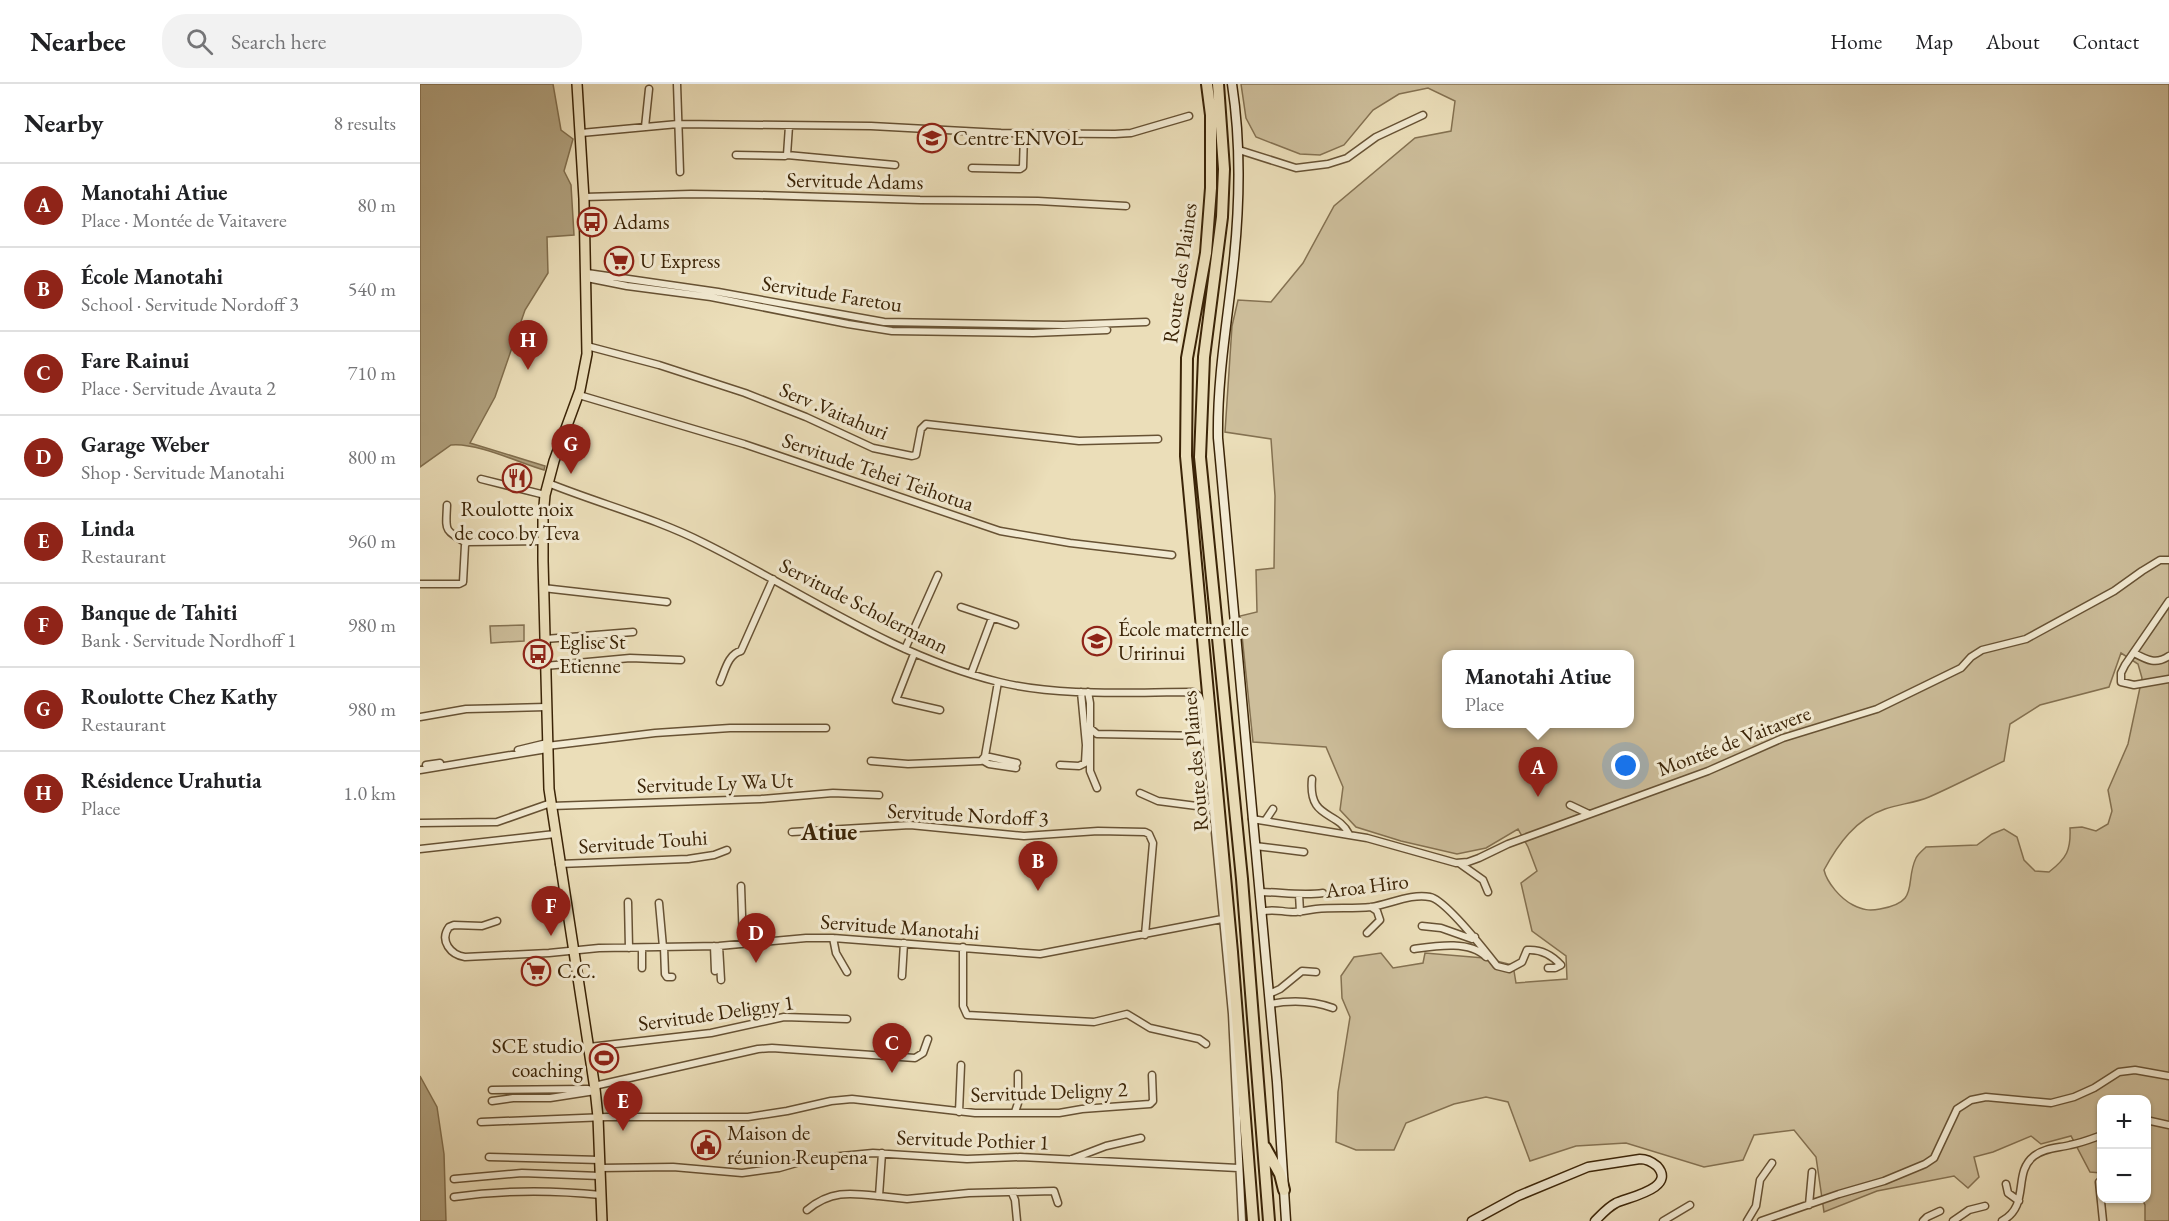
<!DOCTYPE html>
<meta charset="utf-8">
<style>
body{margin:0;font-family:"EB Garamond",serif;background:#f2f2f2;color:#202124}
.controls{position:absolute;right:18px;bottom:18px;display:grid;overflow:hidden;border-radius:12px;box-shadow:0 2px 4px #0004}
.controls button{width:54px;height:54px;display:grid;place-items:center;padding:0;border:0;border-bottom:2px solid #e0e0e0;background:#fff;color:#202124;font:30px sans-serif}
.you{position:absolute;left:1206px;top:682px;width:21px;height:21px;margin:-15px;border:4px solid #fff;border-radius:50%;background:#1a73e8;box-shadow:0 0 0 9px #1a73e833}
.badge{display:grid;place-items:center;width:39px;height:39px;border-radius:50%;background:#8f2418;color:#fff;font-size:20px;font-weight:700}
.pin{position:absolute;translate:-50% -50px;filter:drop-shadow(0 2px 3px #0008)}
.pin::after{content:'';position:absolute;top:32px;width:21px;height:18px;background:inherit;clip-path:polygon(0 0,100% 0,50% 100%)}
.popup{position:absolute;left:1022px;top:566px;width:192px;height:78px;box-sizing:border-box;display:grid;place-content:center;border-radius:12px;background:#fff;filter:drop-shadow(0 2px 4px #0005);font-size:20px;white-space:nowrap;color:#757577}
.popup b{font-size:22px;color:#202124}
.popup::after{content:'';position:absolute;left:50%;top:100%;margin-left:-12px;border:12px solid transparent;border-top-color:#fff}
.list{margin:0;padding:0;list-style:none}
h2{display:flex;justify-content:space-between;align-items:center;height:78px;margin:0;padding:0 24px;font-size:26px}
h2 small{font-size:20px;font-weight:400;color:#757577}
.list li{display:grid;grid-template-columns:39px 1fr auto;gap:18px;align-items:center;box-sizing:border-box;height:84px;padding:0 24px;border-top:2px solid #e0e0e0}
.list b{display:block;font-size:22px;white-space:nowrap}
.list p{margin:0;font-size:20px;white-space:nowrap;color:#757577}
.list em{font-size:20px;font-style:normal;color:#757577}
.icon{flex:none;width:33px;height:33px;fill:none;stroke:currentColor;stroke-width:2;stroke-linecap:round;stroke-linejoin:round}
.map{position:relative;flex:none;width:1749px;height:1137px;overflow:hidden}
header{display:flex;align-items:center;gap:36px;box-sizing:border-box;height:84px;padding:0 30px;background:#fff;border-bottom:2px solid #e0e0e0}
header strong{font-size:28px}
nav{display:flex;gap:33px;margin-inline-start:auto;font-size:21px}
.search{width:420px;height:54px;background:#f2f2f2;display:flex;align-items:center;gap:15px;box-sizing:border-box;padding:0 21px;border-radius:24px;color:#757577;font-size:22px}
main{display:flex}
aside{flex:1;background:#fff}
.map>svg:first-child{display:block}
</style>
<header>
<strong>Nearbee</strong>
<div class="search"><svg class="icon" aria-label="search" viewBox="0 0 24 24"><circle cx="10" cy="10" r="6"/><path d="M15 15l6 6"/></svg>Search here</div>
<nav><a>Home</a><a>Map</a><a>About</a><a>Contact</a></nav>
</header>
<main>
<aside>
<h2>Nearby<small>8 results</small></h2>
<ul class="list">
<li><span class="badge">A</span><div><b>Manotahi Atiue</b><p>Place · Montée de Vaitavere</p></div><em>80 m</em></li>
<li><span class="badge">B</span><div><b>École Manotahi</b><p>School · Servitude Nordoff 3</p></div><em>540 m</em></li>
<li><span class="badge">C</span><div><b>Fare Rainui</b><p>Place · Servitude Avauta 2</p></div><em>710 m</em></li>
<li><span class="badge">D</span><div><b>Garage Weber</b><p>Shop · Servitude Manotahi</p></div><em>800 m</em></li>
<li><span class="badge">E</span><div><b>Linda</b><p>Restaurant</p></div><em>960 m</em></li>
<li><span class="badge">F</span><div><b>Banque de Tahiti</b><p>Bank · Servitude Nordhoff 1</p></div><em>980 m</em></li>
<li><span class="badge">G</span><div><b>Roulotte Chez Kathy</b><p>Restaurant</p></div><em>980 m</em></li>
<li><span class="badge">H</span><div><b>Résidence Urahutia</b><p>Place</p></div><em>1.0 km</em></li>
</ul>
</aside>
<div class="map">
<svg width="1749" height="1137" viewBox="0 0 1749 1137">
<rect width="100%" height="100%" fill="#ebdeb9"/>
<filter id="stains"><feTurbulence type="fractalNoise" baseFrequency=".00333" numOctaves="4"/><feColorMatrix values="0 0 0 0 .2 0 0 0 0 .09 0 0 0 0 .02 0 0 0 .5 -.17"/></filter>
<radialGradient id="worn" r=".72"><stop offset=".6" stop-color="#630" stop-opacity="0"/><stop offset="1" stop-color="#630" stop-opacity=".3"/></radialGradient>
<path fill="#cdbe9b" stroke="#847151" stroke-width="1.5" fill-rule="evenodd" d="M 821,0 L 1749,0 L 1749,1137 L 1725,1137 L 1725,1121 L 1722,1115 L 1726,1114 L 1726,1016 L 1682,1016 L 1681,1089 L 1670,1088 L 1651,1052 L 1621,1060 L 1611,1052 L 1573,1068 L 1554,1073 L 1559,1093 L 1548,1104 L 1534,1092 L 1457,1107 L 1404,1128 L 1396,1073 L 1374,1046 L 1334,1051 L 1323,1076 L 1284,1083 L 1206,1059 L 1156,1062 L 1110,1077 L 1088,1018 L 1066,1013 L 1034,1020 L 986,1039 L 974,1066 L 936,1066 L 916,1058 L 918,1008 L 930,933 L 922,914 L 921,892 L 934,873 L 961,869 L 973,884 L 1003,879 L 1005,869 L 1064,874 L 1093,881 L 1096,899 L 1147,895 L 1146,872 L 1112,847 L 1101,799 L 1117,787 L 1108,763 L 1098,745 L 1066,764 L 1037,770 L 981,757 L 936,743 L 920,726 L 923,703 L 906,663 L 833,658 L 820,532 L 837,528 L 836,486 L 854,484 L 855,412 L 851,355 L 805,348 L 812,242 L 818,216 L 851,218 L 883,179 L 914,122 L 995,54 L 1031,47 L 1035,17 L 1008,4 L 979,10 L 953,26 L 924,61 L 900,71 L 880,70 L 836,53 L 826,34 ZM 1701,569 L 1718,580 L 1722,594 L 1708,660 L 1688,706 L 1692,727 L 1688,740 L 1676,747 L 1662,743 L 1650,744 C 1651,766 1647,774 1629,788 L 1615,787 L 1604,776 L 1597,753 L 1584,745 L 1572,750 L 1557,761 L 1506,763 C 1503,766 1498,770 1496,774 C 1484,799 1501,818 1460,825 C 1449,827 1443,826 1433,821 C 1421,815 1407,799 1404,786 C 1418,760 1436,735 1465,725 C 1479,720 1495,719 1509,713 C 1534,702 1559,689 1584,677 L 1590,640 L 1620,621 L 1689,603 ZM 1026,570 L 1210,570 L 1210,640 L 1026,640 Z
M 104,541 L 104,557 L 71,559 L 70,542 Z"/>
<path fill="#af9f7c" stroke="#816e4d" stroke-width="1.5" d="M 0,0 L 133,0 L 141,46 L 153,55 L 144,87 L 151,101 L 154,151 L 127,153 L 128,189 L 105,226 L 75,313 L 50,359 L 125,382 L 124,386 C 100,379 55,358 31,361 L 0,383 Z
M 0,992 L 17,1023 L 24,1070 L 26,1137 L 0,1137 Z"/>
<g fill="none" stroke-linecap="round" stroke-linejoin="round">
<g stroke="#675234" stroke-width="9">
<path id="minor" d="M 257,0 L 260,88
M 225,43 L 229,5
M 161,49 L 258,40 L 451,42 L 581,49 L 695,50 L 711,49 L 769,32
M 819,66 L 876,84 L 908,80 L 927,74 L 956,53 L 1003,31
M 316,71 L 365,72 L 367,71 L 369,42
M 367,71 L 475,81
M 552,84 L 600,85 L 603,83 L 604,50
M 164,113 L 271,110 L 338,111 L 500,116 L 618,117 L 706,122
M 167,189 L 298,208 L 464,238 L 644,241 L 726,238
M 167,194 L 207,202 L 291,213 L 428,240 L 472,247 L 613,249 L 687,246
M 167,262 L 239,281 L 325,309 L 386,333 L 453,364 L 492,372 L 496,371 L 501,345 L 506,340 L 659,357 L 738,355
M 159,311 L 324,360 L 580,447 L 650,459 L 752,471
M 61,395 L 125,411
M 128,399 C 180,420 235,434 284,459 C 381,507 472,572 579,598 C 640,613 710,608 773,608 L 779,612 L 783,622 L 786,652 L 812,930 L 822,1137
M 27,421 C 26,447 23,445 46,459
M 0,500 L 39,500 L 43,498 L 45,461 L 47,458 L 123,457
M 123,504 L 247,518
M 1749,517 L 1705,581 L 1701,589 L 1701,598 L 1714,601 L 1749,595
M 541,523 L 595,541
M 125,555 L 213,548
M 485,565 L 518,491
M 1714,569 C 1727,576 1736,581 1749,572
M 494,570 L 476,616 L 520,626
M 125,582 L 210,574 L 261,576
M 551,590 L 572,534
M 300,598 C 305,587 308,570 321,567 L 353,495
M 668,608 L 670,619 L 670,687 L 677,704
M 0,633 L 46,625 L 126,623
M 671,645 L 677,650 L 786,652
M 127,662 L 235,649 L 310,644 L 406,644
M 98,666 L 127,659
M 565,672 L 597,679
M 562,676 L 569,680 L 596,684
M 451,677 L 488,680 L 561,677 L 565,672 L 578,598
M 6,681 L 20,679
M 640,681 L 659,682 L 665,679 L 666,661 L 661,608
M 0,686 L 127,665
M 892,695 C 888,736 917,726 929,750
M 720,709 L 738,717 L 792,724
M 1150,721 L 1169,730
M 131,722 L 341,715 L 413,709 L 459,711
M 832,735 L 947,754 L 1036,779 L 1048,778 L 1059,774 L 1088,760 L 1288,687 L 1363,654 L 1457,625 L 1541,584 L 1551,573 L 1562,566 L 1606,555 L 1694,507 L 1722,487 L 1740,476 L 1749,476
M 845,737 L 853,725
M 0,739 L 77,738 L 131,719
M 372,748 L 490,741 L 604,752 L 678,747 L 725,748 L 729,750 L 733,759 L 725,851
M 835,762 L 884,768
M 0,765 L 135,750
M 1039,779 L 1063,796 L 1068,808
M 139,780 L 268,775 L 294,771 L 307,766
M 321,802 L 323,860
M 839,808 C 860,808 882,812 903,809
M 879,810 L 880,828
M 208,818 L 209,864
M 239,819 L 243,863
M 841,828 C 852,824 862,828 873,828 C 881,828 888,826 896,825 C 914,823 933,825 951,823 C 970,820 992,809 1010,813 C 1026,816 1066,868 1077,882 L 1089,885 L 1102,878 L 1107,866 C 1120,865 1132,871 1141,881 L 1135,884 L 1128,884
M 77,837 L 62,842 L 34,841 L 29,843 C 19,857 31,871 45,873 L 129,869 L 179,864 L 299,862 L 386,854 L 413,854 L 620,870 L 802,835
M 1002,842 L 1021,844 L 1052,855 L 1055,853
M 947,849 L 960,836 L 957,827 L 951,823
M 413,854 L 416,869 L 427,888
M 294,862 L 295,887
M 299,862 L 301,896
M 244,863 L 245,890 L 247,893 L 252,893
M 543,863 L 543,922 L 547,931 L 674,938 L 707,930 L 730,944 L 779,955 L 786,960
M 222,864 L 222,884
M 994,865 C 1015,862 1050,856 1066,873
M 482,892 L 484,859
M 849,910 L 860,905 L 882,887 L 896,888
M 850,920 C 871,916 894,917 913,924
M 169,963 L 291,949 L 364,933 L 427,935
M 174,1002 L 338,965 L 352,964 L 495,974 L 503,969 L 508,955
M 72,1006 L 168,1005
M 72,1017 L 93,1014 L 130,1014 L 175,1007
M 539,1028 L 541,981
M 595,1028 L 598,1019 L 598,990
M 1726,1036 L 1749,1041
M 61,1038 L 187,1033 L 328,1033 L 367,1027 L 411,1017 L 432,1015 L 555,1029 L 639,1029 L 662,1025 L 730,1020 L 733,1017 L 732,991
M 462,1069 L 459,1112 L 487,1115 L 549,1109 L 634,1107 L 638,1119
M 69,1073 L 180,1076
M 652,1075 L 686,1062 L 721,1054
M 180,1084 L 253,1083 L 322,1089 L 359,1084 L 390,1075 L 453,1069 L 547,1075 L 600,1073 L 818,1084
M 34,1095 L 102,1089 L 180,1092
M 1679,1098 L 1683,1137
M 1586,1100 L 1588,1109 L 1599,1117
M 592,1109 L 595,1116 L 597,1137
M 34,1113 C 83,1106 132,1106 181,1111
M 1389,1121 L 1392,1088
M 387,1126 C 411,1106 431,1109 459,1112
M 1243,1137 L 1270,1121
M 1327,1137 L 1336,1122 L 1340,1096 L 1352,1079
M 1341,1137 L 1419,1110 L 1464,1097 L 1505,1080 L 1514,1074 L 1537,1025 L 1551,1016 L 1566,1013 L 1631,1019 L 1654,1013 L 1674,1004 L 1699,988 L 1715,986 L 1749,992
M 1503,1137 L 1507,1133 L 1520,1127
M 1533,1137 L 1549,1126 L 1565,1122
M 1582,1137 C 1611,1121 1592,1089 1614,1072 C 1624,1064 1638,1064 1650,1061 C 1661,1059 1671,1055 1682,1051"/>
</g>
<g stroke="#3b2407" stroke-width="11">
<path id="secondary" d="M 812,0 C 821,58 820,116 814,175 C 808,234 797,293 798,354 L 857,998 L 866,1137
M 1052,1137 L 1098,1112 L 1168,1083 L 1220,1075 C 1227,1075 1231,1077 1237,1082 C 1257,1104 1209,1113 1196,1119 C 1188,1123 1181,1131 1175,1137"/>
</g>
<g stroke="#3b2407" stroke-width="12">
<path id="primary" d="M 157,0 L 164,115 L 167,270 L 160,306 L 134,377 L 125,411 L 123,433 L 123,477 L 129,705 L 175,1005 L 178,1033 L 182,1137"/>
</g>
<g stroke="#3b2407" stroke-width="14">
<path id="trunk" d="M 787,0 L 791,31 L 791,104 L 786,169 L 767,274 L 766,372 L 812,868 L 833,1137
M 798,0 L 804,85 L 802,133 L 784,273 L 780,373 L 822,795 L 849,1137
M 845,1063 L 860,1090 L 864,1106"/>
</g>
<use href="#minor" stroke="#f2ead2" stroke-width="6"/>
<use href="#secondary" stroke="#f2ead2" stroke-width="8"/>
<use href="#primary" stroke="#ebdeb9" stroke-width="9"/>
<use href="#trunk" stroke="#ebdeb9" stroke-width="10"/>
</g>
<defs>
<g id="school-ring" transform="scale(1.5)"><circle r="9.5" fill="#f2ead2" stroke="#8f2418" stroke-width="1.5"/><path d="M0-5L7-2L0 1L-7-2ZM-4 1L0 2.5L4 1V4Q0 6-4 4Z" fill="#8f2418"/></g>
<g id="bus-ring" transform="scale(1.5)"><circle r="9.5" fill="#f2ead2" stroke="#8f2418" stroke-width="1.5"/><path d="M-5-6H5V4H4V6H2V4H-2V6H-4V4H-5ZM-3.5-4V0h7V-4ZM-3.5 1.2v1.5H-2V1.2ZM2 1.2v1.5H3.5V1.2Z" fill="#8f2418"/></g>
<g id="supermarket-ring" transform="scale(1.5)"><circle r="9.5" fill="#f2ead2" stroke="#8f2418" stroke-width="1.5"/><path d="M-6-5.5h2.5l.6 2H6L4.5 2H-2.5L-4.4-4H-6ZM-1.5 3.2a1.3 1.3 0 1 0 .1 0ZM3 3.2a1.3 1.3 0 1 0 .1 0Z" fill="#8f2418"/></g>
<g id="restaurant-ring" transform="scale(1.5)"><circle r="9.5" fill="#f2ead2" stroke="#8f2418" stroke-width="1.5"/><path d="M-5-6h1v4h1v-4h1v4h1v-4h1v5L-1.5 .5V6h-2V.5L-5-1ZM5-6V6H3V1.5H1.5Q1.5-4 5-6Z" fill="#8f2418"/></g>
<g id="stadium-ring" transform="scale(1.5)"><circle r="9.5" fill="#f2ead2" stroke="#8f2418" stroke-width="1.5"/><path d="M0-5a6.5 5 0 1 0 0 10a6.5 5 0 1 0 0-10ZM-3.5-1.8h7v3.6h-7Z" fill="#8f2418"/></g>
<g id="civic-ring" transform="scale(1.5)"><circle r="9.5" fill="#f2ead2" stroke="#8f2418" stroke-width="1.5"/><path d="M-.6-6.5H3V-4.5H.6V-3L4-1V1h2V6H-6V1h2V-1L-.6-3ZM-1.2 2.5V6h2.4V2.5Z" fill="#8f2418"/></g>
</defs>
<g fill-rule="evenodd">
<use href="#school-ring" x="512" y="54"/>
<use href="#bus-ring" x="172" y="138"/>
<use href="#supermarket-ring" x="199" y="177"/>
<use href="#restaurant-ring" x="97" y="394"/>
<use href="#school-ring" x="677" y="557"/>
<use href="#bus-ring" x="118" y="570"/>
<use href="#supermarket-ring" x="116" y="887"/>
<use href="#stadium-ring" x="184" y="974"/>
<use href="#civic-ring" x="286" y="1061"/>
</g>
<g text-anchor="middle" stroke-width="6" stroke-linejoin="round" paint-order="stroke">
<g font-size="21" fill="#3b2407" stroke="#f2ead2" text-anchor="start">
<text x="533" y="61">Centre ENVOL</text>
<text x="193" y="145">Adams</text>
<text x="220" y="184">U Express</text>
<text x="97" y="432" text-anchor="middle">Roulotte noix<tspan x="97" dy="24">de coco by Teva</tspan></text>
<text x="698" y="552">École maternelle<tspan x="698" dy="24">Uririnui</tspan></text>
<text x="139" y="565">Eglise St<tspan x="139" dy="24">Etienne</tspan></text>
<text x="137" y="894">C.C.</text>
<text x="163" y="969" text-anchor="end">SCE studio<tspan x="163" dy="24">coaching</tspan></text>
<text x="307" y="1056">Maison de<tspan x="307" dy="24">réunion Reupena</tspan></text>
</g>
<g font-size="21" fill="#3b2407" stroke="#f2ead2">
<text transform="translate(435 97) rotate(1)" y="7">Servitude Adams</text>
<text transform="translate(760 189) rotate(-82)" y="7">Route des Plaines</text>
<text transform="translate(412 210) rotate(9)" y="7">Servitude Faretou</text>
<text transform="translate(414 327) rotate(23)" y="7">Serv .Vaitahuri</text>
<text transform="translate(458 388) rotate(19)" y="7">Servitude Tehei Teihotua</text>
<text transform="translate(444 522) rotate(27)" y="7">Servitude Scholermann</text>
<text transform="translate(1314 657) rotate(-21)" y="7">Montée de Vaitavere</text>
<text transform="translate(775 677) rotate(-95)" y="7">Route des Plaines</text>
<text transform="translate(295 699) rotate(-2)" y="7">Servitude Ly Wa Ut</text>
<text transform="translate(548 731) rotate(3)" y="7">Servitude Nordoff 3</text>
<text transform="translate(223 758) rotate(-4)" y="7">Servitude Touhi</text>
<text transform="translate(947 802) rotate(-7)" y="7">Aroa Hiro</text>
<text transform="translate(480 843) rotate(4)" y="7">Servitude Manotahi</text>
<text transform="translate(296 929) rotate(-8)" y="7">Servitude Deligny 1</text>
<text transform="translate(629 1008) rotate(-2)" y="7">Servitude Deligny 2</text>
<text transform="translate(553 1056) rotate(2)" y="7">Servitude Pothier 1</text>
</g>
<g font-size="24" font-weight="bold" fill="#3b2407" stroke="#f2ead2">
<text x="409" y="756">Atiue</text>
</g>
</g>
<rect width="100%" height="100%" filter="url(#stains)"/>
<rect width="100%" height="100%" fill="url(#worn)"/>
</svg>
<div class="controls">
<button>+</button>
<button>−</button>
</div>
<div class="you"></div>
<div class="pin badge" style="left:1118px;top:713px">A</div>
<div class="popup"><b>Manotahi Atiue</b>Place</div>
<div class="pin badge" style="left:618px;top:807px">B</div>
<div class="pin badge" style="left:472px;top:989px">C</div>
<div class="pin badge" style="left:336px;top:879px">D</div>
<div class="pin badge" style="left:203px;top:1047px">E</div>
<div class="pin badge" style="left:131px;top:852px">F</div>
<div class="pin badge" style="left:151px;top:390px">G</div>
<div class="pin badge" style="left:108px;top:286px">H</div>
</div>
</main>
